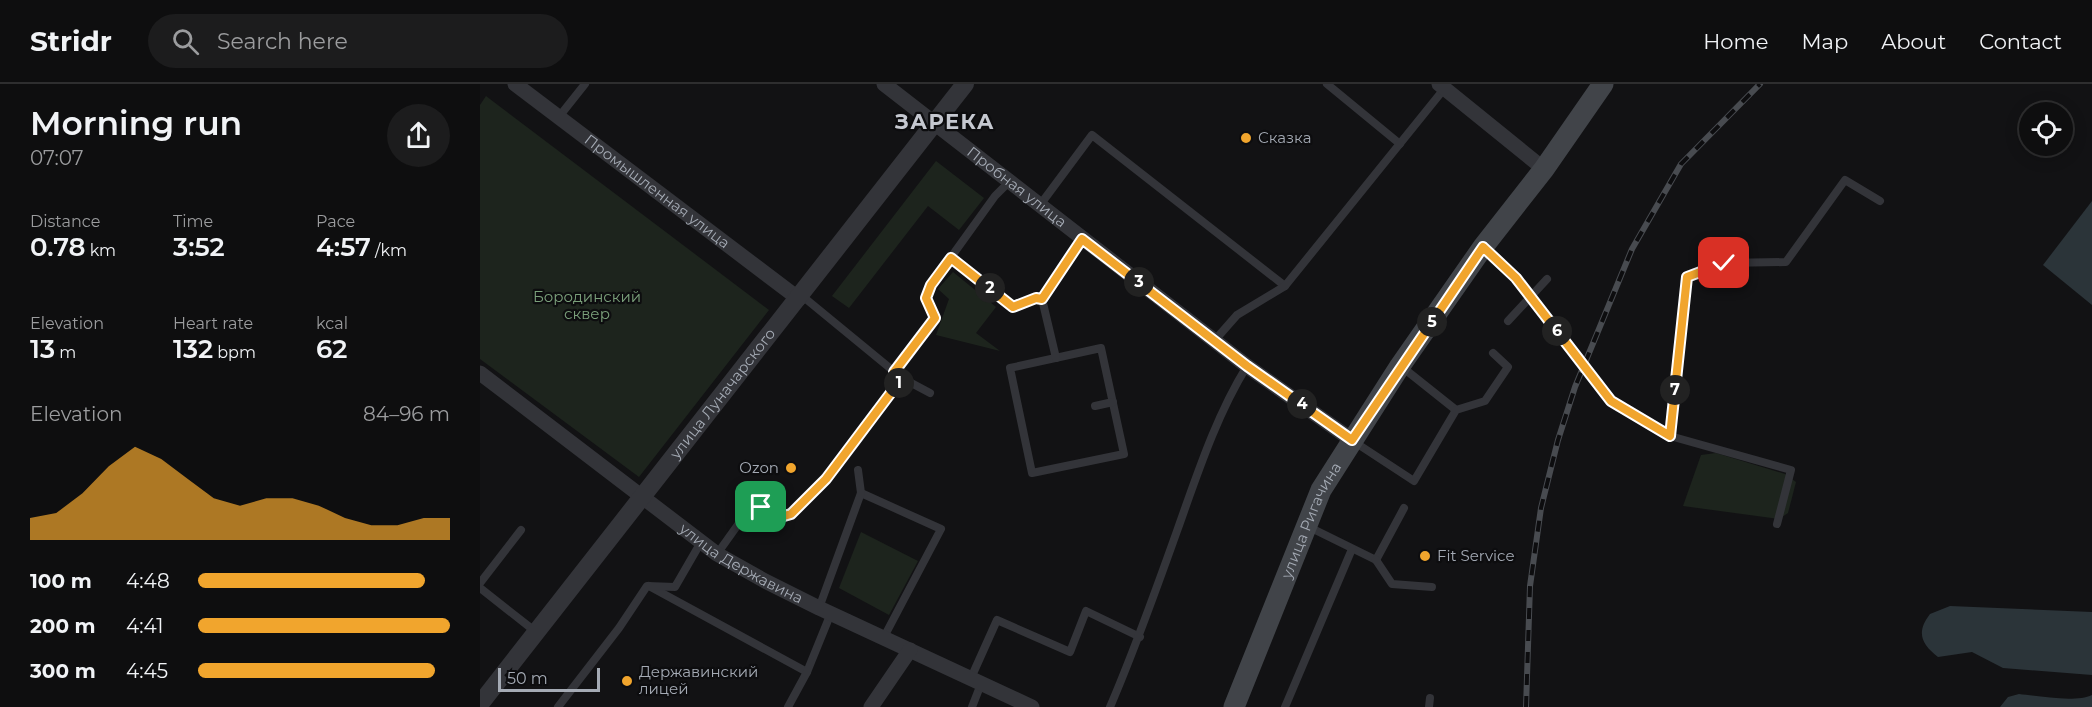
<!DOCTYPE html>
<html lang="en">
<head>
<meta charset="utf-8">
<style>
	body { margin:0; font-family:Montserrat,sans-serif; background:#1c1c1d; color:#f1f3f6; height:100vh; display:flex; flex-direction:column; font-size:22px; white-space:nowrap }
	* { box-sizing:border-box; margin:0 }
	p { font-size:20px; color:#9b9c9e }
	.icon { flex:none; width:33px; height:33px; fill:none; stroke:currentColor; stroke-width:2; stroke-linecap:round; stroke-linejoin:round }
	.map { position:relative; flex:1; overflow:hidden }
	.drawer { display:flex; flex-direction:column; background:#0e0e0f; width:480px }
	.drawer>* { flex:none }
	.buttons { position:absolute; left:1539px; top:18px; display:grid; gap:12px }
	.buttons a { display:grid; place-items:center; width:54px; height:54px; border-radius:50%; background:#0e0e0f; box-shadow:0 3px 15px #0003,0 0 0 2px #2e2e2f; font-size:30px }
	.scale { position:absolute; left:18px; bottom:15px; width:102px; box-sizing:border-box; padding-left:6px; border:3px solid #a4aab4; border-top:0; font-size:16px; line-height:21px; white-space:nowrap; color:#a4aab4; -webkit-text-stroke:4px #0d0d0f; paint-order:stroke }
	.pin { position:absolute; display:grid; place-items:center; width:51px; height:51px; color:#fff; margin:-26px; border-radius:12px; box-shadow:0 3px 9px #0006 }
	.km { position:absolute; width:30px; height:30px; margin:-15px; border-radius:50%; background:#222; color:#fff; font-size:16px; line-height:30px; text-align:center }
	.round { display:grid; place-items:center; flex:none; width:63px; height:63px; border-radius:32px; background:#1c1c1d }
	.headline { display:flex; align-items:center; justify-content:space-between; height:102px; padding:0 30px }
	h1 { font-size:33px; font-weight:600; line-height:45px }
	.figures { display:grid; grid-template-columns:repeat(3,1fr); gap:9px; height:102px; padding:6px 30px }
	.figures div { display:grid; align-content:center }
	.figures b { font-size:26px; font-weight:600 }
	.figures small { font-size:16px; font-weight:400 }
	.figures p { font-size:16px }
	.chart { height:168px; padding:12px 30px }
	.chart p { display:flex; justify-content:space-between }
	.chart svg { width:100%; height:108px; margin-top:6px; fill:#f1a52d; opacity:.7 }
	ul { padding:0 30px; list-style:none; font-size:20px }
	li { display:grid; grid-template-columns:96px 72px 1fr; align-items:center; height:45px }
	li i { height:15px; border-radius:8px; background:#f1a52d }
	header { display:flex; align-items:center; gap:36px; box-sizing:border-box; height:84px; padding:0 30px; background:#0e0e0f; border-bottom:2px solid #2e2e2f }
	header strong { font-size:28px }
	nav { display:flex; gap:33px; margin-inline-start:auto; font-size:21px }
	.search { width:420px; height:54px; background:#1c1c1d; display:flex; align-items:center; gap:15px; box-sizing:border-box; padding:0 21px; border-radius:33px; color:#9b9c9e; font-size:22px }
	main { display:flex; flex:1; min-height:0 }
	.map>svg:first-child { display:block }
</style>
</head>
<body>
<header>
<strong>Stridr</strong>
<div class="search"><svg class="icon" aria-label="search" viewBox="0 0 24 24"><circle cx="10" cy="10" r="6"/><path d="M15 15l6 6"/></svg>Search here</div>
<nav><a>Home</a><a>Map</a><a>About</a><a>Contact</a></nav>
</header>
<main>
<section class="drawer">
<div class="headline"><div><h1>Morning run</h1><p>07:07</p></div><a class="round"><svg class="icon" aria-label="share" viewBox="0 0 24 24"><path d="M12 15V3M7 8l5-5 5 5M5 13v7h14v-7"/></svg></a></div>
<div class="figures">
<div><p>Distance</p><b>0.78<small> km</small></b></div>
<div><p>Time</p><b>3:52</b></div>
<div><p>Pace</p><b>4:57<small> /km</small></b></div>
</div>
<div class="figures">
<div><p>Elevation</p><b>13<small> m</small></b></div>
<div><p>Heart rate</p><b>132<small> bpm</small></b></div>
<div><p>kcal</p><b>62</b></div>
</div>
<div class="chart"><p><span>Elevation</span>84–96 m</p>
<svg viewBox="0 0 160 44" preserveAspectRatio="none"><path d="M0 44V35L10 33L20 25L30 14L40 6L50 11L60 19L70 27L80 30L90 27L100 27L110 30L120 35L130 38L140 38L150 35L160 35V44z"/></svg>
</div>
<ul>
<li><b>100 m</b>4:48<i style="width:90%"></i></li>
<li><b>200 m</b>4:41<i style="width:100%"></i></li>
<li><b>300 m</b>4:45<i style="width:94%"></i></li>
</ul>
</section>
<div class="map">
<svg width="1612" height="623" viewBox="0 0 1612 623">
	<rect width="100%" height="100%" fill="#121214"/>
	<g fill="#1d241d">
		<polygon points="6,12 289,226 159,393 0,275 0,21"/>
		<polygon points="456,77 504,114 479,146 448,122 369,224 352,212"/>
		<polygon points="473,188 516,223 496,249 520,267 456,251 469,215 458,205"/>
		<polygon points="1236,369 1305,390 1316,398 1308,429 1299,435 1203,422 1221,371"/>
		<polygon points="381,448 438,477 409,531 359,504"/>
	</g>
	<g fill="#2b3439">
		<polygon points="1612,117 1612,221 1563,181"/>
		<path d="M 1470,522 L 1612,528 L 1612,591 L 1523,584 L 1492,568 L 1458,573 C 1441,560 1436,548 1450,530 Z"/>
		<path d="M 1539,610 C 1558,612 1595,619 1612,611 L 1612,623 L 1520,623 L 1528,613 Z"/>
	</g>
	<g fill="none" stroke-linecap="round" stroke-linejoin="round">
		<g stroke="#333439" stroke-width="8">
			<polyline points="847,0 920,60"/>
			<polyline points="78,34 105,0"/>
			<polyline points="560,121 612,51 805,202"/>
			<polyline points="1004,164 1036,194 1132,317 1190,352 1311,386 1297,440"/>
			<polyline points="471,174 533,223 556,214 562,215"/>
			<polyline points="1028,237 1067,195"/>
			<polyline points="735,256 757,231 805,202 964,5"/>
			<polygon points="621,264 644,370 552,389 530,284"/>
			<polyline points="576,274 562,215 602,155"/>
			<polyline points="922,283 976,326"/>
			<polyline points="414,288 455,234 446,214 451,201 515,112 529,98"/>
			<polyline points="422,294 450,309"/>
			<polyline points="615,322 633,318"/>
			<polyline points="1190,352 1207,193 1244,179 1306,178 1365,96 1400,117"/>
			<polyline points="873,357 934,397 976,326 1005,317 1028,283 1013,269"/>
			<polyline points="381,409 461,445 404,553"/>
			<polyline points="827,442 896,476 924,424"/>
			<path d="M 237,470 L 262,435 L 281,423 L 297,434 C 339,421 395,331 422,294 L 321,211"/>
			<polyline points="896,476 912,500 952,503"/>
			<polyline points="0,499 41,446"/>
			<polyline points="169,502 327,588"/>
			<polyline points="0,504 56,548"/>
			<polyline points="339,524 381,409 378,386"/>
			<polyline points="491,594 517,536 590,568 606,527 660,553"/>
			<polyline points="78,623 139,544 167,502 195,503 221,458"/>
			<polyline points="308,623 327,588 351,529"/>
			<polyline points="492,623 501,600"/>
			<path d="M 630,623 C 655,565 676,506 697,447 C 717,391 736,332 767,282"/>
			<polyline points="805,623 872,465"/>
			<polyline points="949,623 950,614"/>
		</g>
		<g stroke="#333439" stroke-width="15">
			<path id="s1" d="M 35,0 L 319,215"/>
			<path id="s2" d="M 404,0 L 767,282 L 872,356"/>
			<polyline points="959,0 1064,85"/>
			<path id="s3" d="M 0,289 L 237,470 L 285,497 L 339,524 L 552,623"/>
			<polyline points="391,623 430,566"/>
		</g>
		<path stroke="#333439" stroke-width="18" id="s4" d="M 0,620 L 485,0"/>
		<path stroke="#414449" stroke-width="21" id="s5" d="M 754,623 L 841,406 L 920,282 L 1003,163 L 1064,85 L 1123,0"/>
		<g stroke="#484b50" stroke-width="6">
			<polyline id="rail" points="1046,623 1050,502 1061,424 1078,356 1095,303 1152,165 1201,80 1280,0"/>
		</g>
		<use href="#rail" stroke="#0d0d0f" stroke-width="4" stroke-dasharray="11" stroke-linecap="butt"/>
	</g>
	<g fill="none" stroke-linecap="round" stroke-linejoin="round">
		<g stroke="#fff" stroke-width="12">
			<polyline id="route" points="281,423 297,434 311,430 346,395 422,294 414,288 455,234 446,214 451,201 471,174 533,223 556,214 562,215 602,155 767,282 872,356 1003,163 1036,194 1131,317 1190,352 1207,193 1244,179"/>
		</g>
		<use href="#route" stroke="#f1a52d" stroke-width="8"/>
	</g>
	<g fill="#f1a52d" stroke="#0d0d0f" stroke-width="2">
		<circle cx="766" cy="54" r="6"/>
		<circle cx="311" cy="384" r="6"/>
		<circle cx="945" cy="472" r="6"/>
		<circle cx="147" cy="597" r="6"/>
	</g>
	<g text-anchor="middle" stroke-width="4.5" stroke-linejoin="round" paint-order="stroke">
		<g font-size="15" fill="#a4aab4" stroke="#0d0d0f" text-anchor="start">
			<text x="778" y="59">Сказка</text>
			<text x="299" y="389" text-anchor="end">Ozon</text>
			<text x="957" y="477">Fit Service</text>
			<text x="159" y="593">Державинский<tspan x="159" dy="17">лицей</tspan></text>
		</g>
		<g font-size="15" fill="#a4aab4" stroke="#0d0d0f">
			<text dy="5" stroke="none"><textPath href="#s2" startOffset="168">Пробная улица</textPath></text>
			<text dy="5" stroke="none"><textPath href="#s1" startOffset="178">Промышленная улица</textPath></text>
			<text dy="5" stroke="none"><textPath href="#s4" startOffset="394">улица Луначарского</textPath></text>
			<text dy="5" stroke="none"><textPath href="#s5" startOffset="202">улица Ригачина</textPath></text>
			<text dy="5" stroke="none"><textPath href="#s3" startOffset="324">улица Державина</textPath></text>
		</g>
		<g font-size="15" fill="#7ba07b" stroke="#0d0d0f">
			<text x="107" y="218">Бородинский<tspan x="107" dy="17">сквер</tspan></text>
		</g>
		<g font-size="21" font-weight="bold" letter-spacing="1.5" fill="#c5c8d0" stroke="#0d0d0f">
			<text x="465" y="45">ЗАРЕКА</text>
		</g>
	</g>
</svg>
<div class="buttons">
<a><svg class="icon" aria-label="locate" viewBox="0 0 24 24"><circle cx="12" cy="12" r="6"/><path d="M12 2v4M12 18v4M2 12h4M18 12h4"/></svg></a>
</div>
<div class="scale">50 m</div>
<div class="pin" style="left:281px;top:423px;background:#1e9e55"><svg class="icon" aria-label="arrive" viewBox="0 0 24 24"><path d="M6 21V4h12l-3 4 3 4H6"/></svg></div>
<div class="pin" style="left:1244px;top:179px;background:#d93025"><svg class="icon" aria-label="check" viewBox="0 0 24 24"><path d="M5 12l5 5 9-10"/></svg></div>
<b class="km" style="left:419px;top:299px">1</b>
<b class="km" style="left:510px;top:204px">2</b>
<b class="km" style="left:659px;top:198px">3</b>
<b class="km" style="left:822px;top:320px">4</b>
<b class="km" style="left:952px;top:238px">5</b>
<b class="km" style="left:1077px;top:247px">6</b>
<b class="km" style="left:1195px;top:306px">7</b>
</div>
</main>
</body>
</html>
